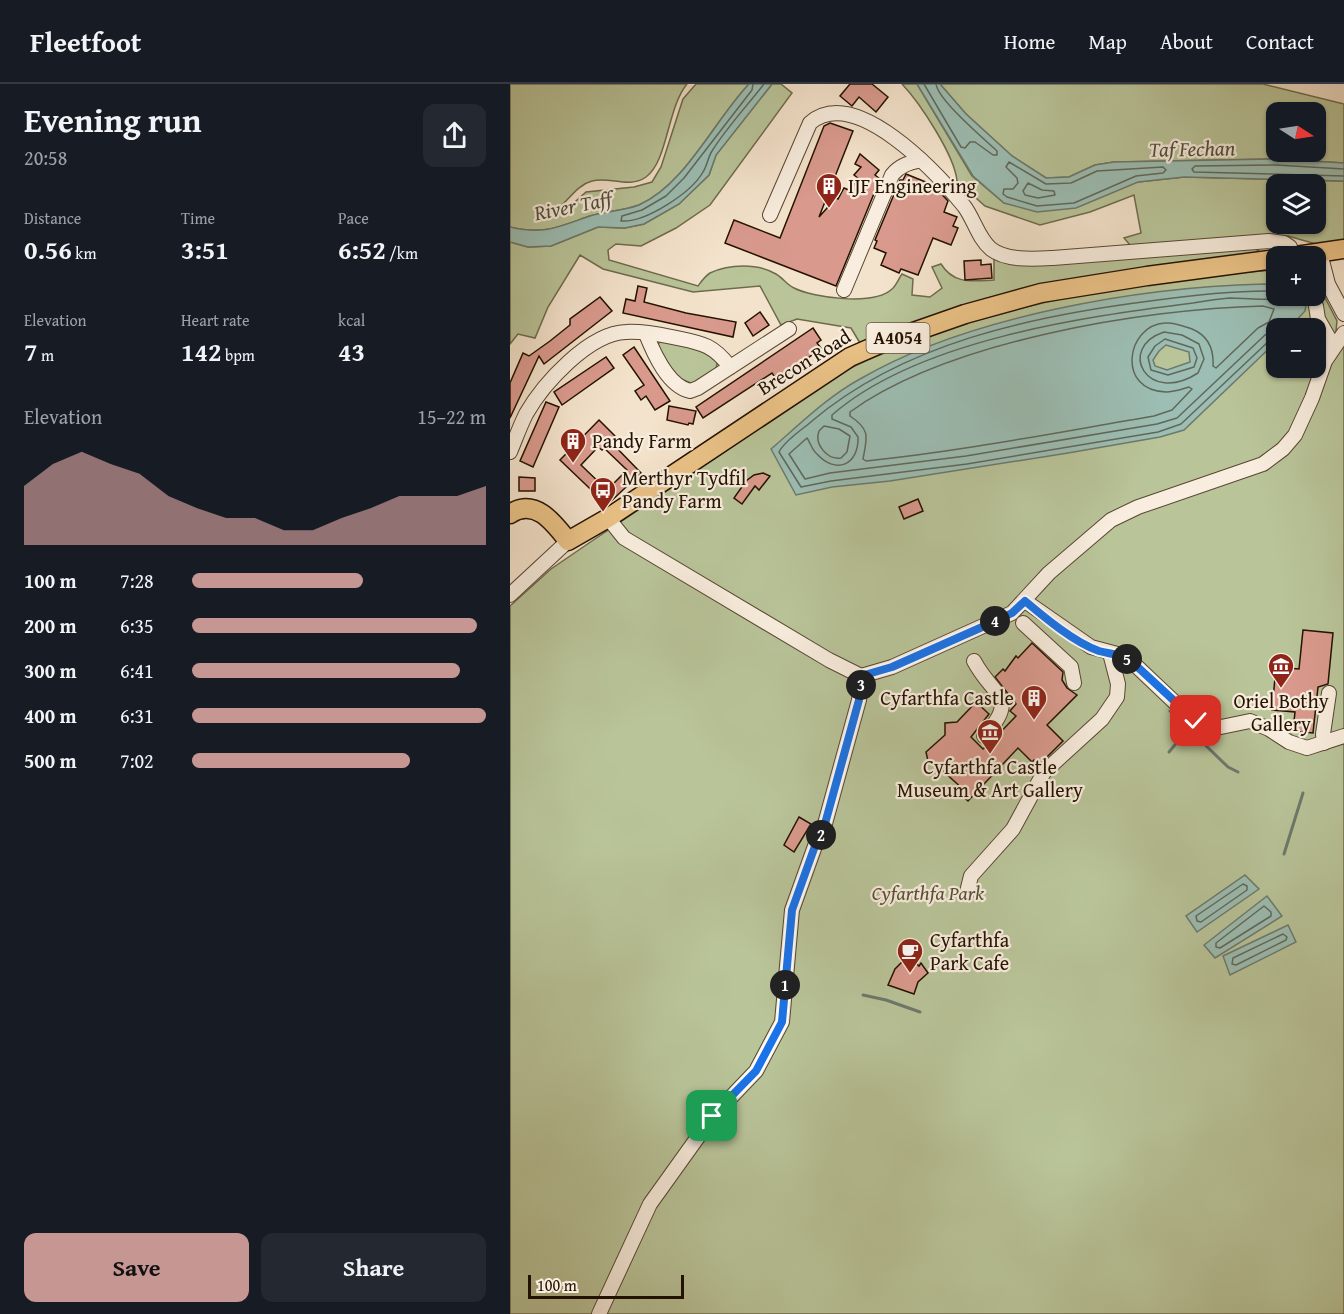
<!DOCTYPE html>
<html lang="en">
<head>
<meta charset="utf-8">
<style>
	body { margin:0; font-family:"Gentium Book Plus",serif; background:#242831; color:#f1f3f6; height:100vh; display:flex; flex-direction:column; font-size:22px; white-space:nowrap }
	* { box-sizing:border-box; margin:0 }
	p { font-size:20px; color:#9ea1a6 }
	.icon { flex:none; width:33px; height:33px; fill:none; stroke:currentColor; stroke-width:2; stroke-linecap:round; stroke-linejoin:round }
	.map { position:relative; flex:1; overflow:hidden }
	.details { display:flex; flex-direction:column; background:#171b24; width:510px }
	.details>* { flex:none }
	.needle { width:39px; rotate:102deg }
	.controls { position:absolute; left:756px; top:18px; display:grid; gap:12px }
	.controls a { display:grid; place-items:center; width:60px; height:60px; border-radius:12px; background:#171b24; box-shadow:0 2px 4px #0004; font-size:30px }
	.scale { position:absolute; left:18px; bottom:15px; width:156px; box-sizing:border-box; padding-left:6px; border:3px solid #241200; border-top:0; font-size:16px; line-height:21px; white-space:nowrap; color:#241200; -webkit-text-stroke:4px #f8edde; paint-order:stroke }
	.pin { position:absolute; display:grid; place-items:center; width:51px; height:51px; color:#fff; margin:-26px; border-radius:12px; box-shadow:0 3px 9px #0006 }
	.km { position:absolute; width:30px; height:30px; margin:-15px; border-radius:50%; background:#222; color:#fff; font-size:16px; line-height:30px; text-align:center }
	.round { display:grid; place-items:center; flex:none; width:63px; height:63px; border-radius:12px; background:#242831 }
	.summary { display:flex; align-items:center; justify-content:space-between; height:102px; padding:0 24px }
	h1 { font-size:33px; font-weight:700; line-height:45px }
	.stats { display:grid; grid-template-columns:repeat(3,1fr); gap:9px; height:102px; padding:6px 24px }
	.stats div { display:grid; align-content:center }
	.stats b { font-size:26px; font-weight:700 }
	.stats small { font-size:16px; font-weight:400 }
	.stats p { font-size:16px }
	.chart { height:168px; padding:12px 24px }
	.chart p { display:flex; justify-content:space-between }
	.chart svg { width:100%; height:108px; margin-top:6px; fill:#c59692; opacity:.7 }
	.primary-button { display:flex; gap:12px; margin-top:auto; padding:12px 24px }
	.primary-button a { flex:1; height:69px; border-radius:12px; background:#c59692; color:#111; font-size:24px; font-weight:700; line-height:69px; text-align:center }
	.primary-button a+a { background:#242831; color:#f1f3f6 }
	ul { padding:0 24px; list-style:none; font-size:20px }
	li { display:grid; grid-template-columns:96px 72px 1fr; align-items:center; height:45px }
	li i { height:15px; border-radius:8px; background:#c59692 }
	header { display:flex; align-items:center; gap:36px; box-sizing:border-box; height:84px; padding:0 30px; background:#171b24; border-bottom:2px solid #363941 }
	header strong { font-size:28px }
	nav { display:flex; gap:33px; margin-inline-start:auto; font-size:21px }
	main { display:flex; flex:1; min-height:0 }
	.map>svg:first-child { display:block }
</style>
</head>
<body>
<header>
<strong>Fleetfoot</strong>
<nav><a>Home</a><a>Map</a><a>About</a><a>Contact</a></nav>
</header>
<main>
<section class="details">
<div class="summary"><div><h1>Evening run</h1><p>20:58</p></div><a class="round"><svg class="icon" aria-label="share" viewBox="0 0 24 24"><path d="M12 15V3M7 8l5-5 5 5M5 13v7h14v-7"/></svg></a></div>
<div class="stats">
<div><p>Distance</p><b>0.56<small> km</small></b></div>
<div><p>Time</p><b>3:51</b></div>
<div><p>Pace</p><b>6:52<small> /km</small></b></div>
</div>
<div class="stats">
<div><p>Elevation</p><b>7<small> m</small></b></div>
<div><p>Heart rate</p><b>142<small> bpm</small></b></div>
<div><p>kcal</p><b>43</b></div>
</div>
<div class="chart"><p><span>Elevation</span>15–22 m</p>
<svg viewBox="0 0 160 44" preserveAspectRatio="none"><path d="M0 44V20L10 11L20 6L30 11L40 15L50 24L60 29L70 33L80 33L90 38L100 38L110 33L120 29L130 24L140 24L150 24L160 20V44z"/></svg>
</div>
<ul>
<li><b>100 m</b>7:28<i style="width:58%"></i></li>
<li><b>200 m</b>6:35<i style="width:97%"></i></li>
<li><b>300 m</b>6:41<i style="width:91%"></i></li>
<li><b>400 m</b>6:31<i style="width:100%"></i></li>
<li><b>500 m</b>7:02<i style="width:74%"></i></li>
</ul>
<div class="primary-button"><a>Save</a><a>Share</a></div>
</section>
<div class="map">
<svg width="834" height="1230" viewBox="0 0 834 1230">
	<rect width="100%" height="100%" fill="#f4e3cc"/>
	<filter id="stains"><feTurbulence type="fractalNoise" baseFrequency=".00333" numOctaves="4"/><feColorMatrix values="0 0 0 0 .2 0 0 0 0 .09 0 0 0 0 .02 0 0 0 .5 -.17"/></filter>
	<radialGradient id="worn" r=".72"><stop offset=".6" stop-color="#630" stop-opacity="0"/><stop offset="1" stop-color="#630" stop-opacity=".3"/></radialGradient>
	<g fill="#b9c499" stroke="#6e6b4c" stroke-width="1.5" fill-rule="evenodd">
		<path d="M 0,0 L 177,0 C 157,24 158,77 136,93 C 119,105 100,92 82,97 C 70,100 62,111 53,120 L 57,125 L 76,108 L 124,103 L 142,98 L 151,83 L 173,15 L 186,0 L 239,0 C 204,37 175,101 129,121 C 113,127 96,127 80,132 C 48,143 34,151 0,143 Z"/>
		<path d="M 262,0 L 271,0 L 282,9 L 200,121 L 166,144 L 131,162 L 106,160 L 98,166 L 99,176 L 188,202 C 191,198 195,192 200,189 C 219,180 248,179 266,190 C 273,194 277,201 284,204 C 304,214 364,222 382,205 C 386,202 389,194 392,190 L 403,195 L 402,211 L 420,213 L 432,204 L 422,183 L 431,180 C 444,201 463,197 484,196 L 484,174 L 523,179 L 745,165 L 751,168 L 571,194 L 350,259 L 341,244 L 287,235 L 271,241 L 250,202 L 183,208 L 93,185 L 70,171 L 38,223 L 25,254 L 8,250 L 0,260 L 0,158 L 18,163 L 41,162 L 88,143 L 115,144 L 134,140 L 169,120 L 199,91 L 206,71 Z"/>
		<path d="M 392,0 L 407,0 L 462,92 L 494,119 L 628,98 L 674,93 L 834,97 L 834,156 L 806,160 L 778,152 L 754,152 L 620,161 L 614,154 L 631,149 L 624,111 L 580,128 L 530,141 L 475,122 L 447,97 C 445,72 410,19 392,0 ZM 766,100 L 806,100 L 806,140 L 766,140 Z"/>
		<path d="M 430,0 L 753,0 L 834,20 L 834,79 L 767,75 L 604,78 L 585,81 L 559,93 L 536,94 L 502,72 L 456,30 ZM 766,28 L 806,28 L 806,68 L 766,68 Z"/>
		<path d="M 766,186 L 766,212 L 806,212 L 806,196 L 827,237 L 826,247 L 834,251 L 834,1230 L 0,1230 L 0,522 L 41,485 L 79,459 L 338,285 C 472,223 619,195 766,186 ZM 766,244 L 806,244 L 806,284 L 766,284 Z"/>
		<path d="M 152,256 L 196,265 L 207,274 C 209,291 196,294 183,300 L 166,293 L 146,262 Z"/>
	</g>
	<g fill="#9cbeb4" stroke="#6c796c" stroke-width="1.5" fill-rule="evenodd">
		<path d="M 239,0 L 262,0 L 206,71 L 199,91 L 169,120 L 134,140 L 115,144 L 88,143 L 41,162 L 18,163 L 0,158 L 0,143 C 34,151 48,143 80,132 C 96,127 113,127 129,121 C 175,101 204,37 239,0 Z"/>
		<polygon points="407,0 430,0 456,30 502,72 536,94 559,93 585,81 604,78 767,75 834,79 834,97 674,93 628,98 566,124 527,128 494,119 463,92"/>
		<path d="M 754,200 L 766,201 L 766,212 L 801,212 L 797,215 L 795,227 L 779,244 L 766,244 L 766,258 L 674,346 L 650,353 L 558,369 L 380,397 L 322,403 L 286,411 L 261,365 C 289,341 317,313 350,295 C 458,232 630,203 754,200 ZM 656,261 L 679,268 L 680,278 L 657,286 L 645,282 L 643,276 L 649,267 Z"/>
		<polygon points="735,791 749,805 687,848 676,832"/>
		<polygon points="757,812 772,832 705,874 694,861"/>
		<polygon points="778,841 786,858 720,891 713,872"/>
	</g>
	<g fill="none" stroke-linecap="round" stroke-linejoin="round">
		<g stroke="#60685a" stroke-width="1.5">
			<path d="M 243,0 L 242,6 L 174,94 L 156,112 L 132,126 L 112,132 L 111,137 C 135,139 181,109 193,88 C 197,82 198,73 202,67 C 217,43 237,22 254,0"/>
			<path d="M 414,0 L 451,63 L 455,64 L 460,58 L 465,58 L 483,71 L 487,71 L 487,67 C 474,55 428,16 426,0"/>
			<polygon points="499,78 536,100 561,99 587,87 653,83 656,86 653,89 626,92 564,119 527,122 497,113 493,110 494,105 503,105 508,99 507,94 496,83"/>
			<polyline points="834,85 766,81 685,82 682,85 684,88 834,92"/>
			<polygon points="518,99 532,106 544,107 545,111 528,114 515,111 513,107"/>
			<path d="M 766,207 C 724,206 682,211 640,217 C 522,232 394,259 302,337 C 292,346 275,356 269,368 L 291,403 L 321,397 L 457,380 L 648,348 L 671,340 L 760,256 L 766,254"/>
			<path d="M 753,222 L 764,225 L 759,238 L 748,244 L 706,284 L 703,282 C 704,265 699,252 682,245 C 674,242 664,238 655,239 C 616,241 606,307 656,308 C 664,308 672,305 679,303 L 682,305 L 662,326 L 644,332 C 549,348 453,367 356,377 L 353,375 C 357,353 361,346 340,332 L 340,328 C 438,257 633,225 753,222 Z"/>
			<path d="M 766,246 L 755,251 L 667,334 L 647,340 L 456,372 L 320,389 L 295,395 L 279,370 L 297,354 C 300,358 302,366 307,370 C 326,391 349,381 348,353 L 341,343 L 322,335 L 322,331 C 408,256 573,233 683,219 C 695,217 708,215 720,214 C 734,214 762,218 774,212"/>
			<path d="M 654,248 L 672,251 L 689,260 L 694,275 L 688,289 C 637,322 606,264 654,248 Z"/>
			<polygon points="655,255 683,264 687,274 684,283 658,291 641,286 638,273 645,262"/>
			<path d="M 314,342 L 329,345 L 340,352 L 337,368 L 331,374 C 317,376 304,360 309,347 Z"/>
			<polygon points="733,800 737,802 737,806 691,838 687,837 686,832"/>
			<polygon points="754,822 761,828 761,832 710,864 706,863 706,859"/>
			<polygon points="773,850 777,853 776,856 726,881 722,880 723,874"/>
		</g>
		<g stroke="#6c796c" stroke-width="3">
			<polyline points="660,627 718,683 728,688"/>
			<polyline points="659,668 678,645"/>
			<polyline points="774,770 793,709"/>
			<polyline points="353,911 376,916 410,928"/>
		</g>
	</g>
	<g fill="#d99a8d" stroke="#241200" stroke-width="1.5" fill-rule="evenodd">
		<polygon points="340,0 362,0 378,13 366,28 349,13 342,22 330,12"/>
		<polygon points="320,39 343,47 309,133 326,114 328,115 334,104 339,106 349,95 344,91 351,83 345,80 350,70 369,86 365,91 370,95 326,202 215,159 224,136 270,154 314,42"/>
		<polygon points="396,90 423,101 438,117 434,128 447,133 443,142 448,144 441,161 423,154 408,191 391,185 389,189 371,181 376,169 364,164 367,157 365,156 390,96 393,96"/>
		<polygon points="471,176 471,181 481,180 482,194 455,196 454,177"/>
		<polygon points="128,202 137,204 134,218 176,229 226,238 223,253 113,229 116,215 125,217"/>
		<polygon points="90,213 102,227 34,280 29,272 0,334 0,299 13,269 19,272 40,257 60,241 60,235"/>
		<polygon points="250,228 259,241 243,252 235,239"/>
		<polygon points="303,244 311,256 307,259 311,264 277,290 278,292 269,299 262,289 193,334 186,323"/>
		<polygon points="124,263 160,317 145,326 136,312 131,316 125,307 134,301 113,271"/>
		<polygon points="96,273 104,284 52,321 44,308"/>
		<polygon points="36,318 49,323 23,383 10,377"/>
		<polygon points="159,322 186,327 183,340 179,339 178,341 157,336"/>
		<path d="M 89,336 L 105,352 L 100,357 L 131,389 L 97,421 L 50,376 ZM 88,363 L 92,366 L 94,364 L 117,386 L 97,406 L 71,381 Z"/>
		<polygon points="253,389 260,392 249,406 245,402 232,420 224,414 236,397 244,391"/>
		<polygon points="9,393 25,394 25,407 9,407"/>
		<polygon points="408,415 413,427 394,435 389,423"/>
		<polygon points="793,546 823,549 818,600 808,603 803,649 783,647 785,628 762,626 766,583 789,585"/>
		<polygon points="522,559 553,588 552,596 557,604 567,611 537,641 553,657 529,681 524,676 522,678 508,664 458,717 450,710 454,706 424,679 418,677 416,668 435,651 435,639 447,638 466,618 479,630 461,653 473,665 481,658 506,632 500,627 506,620 485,593 493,585 495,587 506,572 508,574"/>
		<polygon points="289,733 301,740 284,768 274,761"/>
		<polygon points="398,872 409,882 411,879 418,889 408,898 404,910 378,901 385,885"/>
	</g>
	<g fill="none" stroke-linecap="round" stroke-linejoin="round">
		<g stroke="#584633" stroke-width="16">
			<g id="minor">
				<path d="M 260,131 L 300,39 C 345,0 427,89 454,122 C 464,135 468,154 481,165 C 496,177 525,175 543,174 L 759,157 L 774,159 L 780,163 L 782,172"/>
				<polyline points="810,169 818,200 834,230"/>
				<path d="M 334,206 L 382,91 C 390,81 399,79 411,76"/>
				<polyline points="806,222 808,235 824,263"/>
				<path d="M 136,250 C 144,270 158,302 180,307 L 188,304 L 279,245"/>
				<path d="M 0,368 C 5,356 10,342 16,330 C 33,300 79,249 116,248 C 131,247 147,250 162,253 C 190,259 202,259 220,283"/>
				<polyline points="98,434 114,454 319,576 351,592 382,583 502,529 539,489 601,436 628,423 753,380 773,365 785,351 802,314 815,277 834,249"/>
				<polyline points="0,511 58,457"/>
				<polyline points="515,517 581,563 611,571 620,576 679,632 693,640 711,643 740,637 759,645 779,658 797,664 834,652"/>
				<polyline points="513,539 561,583 564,599"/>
				<path d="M 464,577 C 483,613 510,613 474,652"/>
				<polyline points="814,659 813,650 819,609"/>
				<polyline points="457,808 461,792 503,745 534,688 592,635 607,613 608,600 600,569"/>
				<polyline points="89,1230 140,1120 203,1032 246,987 272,938 282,826 305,762 313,747 349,616 351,592"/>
			</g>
		</g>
		<g stroke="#241200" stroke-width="21">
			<g id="major">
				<polyline points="786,172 834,165"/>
				<path d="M 0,430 C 25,413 44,439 58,457 L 98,434 L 340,273 L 372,259 L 455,230 L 531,209 L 637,192 L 766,175"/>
			</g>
		</g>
		<use href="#minor" stroke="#f8edde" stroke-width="14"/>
		<use href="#major" stroke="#eac286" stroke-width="18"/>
	</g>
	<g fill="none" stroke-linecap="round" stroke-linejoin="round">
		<g stroke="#fff" stroke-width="12">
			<path id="route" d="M 202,1032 L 246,987 L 272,938 L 282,826 L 305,762 L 313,747 L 349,616 L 351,592 L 382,583 L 479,540 L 502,529 L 515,517 C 534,533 565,559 589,567 C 600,570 610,570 620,576 L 686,637"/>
		</g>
		<use href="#route" stroke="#1a73e8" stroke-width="8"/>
	</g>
	<defs>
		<g id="building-pin" transform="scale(1.35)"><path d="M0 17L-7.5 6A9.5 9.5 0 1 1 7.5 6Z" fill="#8f2418" stroke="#f8edde"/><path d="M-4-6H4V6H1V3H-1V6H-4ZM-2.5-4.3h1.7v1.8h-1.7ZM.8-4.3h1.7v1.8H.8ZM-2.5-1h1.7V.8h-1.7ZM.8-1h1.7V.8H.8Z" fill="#fff"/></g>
		<g id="bus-pin" transform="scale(1.35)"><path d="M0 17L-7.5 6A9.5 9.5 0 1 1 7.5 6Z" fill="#8f2418" stroke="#f8edde"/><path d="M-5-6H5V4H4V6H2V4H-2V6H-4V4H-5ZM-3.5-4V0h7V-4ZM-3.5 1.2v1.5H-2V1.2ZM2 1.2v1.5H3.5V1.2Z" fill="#fff"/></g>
		<g id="museum-pin" transform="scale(1.35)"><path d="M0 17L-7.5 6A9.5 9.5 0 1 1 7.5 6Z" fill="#8f2418" stroke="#f8edde"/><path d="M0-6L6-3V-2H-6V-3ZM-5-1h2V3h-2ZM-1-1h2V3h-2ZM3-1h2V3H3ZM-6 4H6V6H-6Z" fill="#fff"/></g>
		<g id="cafe-pin" transform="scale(1.35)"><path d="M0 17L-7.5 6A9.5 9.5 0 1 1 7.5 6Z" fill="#8f2418" stroke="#f8edde"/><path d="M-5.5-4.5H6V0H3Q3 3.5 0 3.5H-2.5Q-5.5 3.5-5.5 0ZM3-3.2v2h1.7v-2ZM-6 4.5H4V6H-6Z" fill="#fff"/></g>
	</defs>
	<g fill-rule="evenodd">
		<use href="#building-pin" x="319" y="102"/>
		<use href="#building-pin" x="63" y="357"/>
		<use href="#bus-pin" x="93" y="406"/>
		<use href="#museum-pin" x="771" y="582"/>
		<use href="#building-pin" x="524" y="614"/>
		<use href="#museum-pin" x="480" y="648"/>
		<use href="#cafe-pin" x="400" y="867"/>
	</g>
	<g text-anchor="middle" stroke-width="4.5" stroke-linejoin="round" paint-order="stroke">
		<rect fill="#f8edde" stroke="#645443" stroke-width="1.5" x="356.5" y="239" width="63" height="30" rx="4.5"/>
		<g font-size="18" font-weight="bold" fill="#241200">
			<text x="388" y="260">A4054</text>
		</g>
		<g font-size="20" fill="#241200" stroke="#f8edde" text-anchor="start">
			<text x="338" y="109">IJF Engineering</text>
			<text x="82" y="364">Pandy Farm</text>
			<text x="112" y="401">Merthyr Tydfil<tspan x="112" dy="23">Pandy Farm</tspan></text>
			<text x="504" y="621" text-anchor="end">Cyfarthfa Castle</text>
			<text x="771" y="624" text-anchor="middle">Oriel Bothy<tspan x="771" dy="23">Gallery</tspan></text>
			<text x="480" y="690" text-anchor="middle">Cyfarthfa Castle<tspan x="480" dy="23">Museum &amp; Art Gallery</tspan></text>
			<text x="420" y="863">Cyfarthfa<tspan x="420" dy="23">Park Cafe</tspan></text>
		</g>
		<g font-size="20" fill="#241200" stroke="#f8edde">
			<text transform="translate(294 278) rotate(-32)" y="7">Brecon Road</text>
		</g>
		<g font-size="20" font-style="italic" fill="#585036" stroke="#f8edde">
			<text x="418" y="816">Cyfarthfa Park</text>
		</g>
		<g font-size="21" font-style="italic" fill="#4e4e3f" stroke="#f8edde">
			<text transform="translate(682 65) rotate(-1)" y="7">Taf Fechan</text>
			<text transform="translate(63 122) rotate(-11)" y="7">River Taff</text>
		</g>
	</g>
	<rect width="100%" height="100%" filter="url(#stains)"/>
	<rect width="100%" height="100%" fill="url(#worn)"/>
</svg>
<div class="controls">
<a><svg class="needle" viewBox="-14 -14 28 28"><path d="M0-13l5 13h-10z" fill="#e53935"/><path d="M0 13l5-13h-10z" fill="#9ea1a6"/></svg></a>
<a><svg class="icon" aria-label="layers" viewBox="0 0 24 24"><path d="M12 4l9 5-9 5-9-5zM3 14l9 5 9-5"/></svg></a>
<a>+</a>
<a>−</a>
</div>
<div class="scale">100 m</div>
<div class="pin" style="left:202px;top:1032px;background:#1e9e55"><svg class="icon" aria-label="arrive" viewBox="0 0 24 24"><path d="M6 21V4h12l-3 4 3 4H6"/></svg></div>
<div class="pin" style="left:686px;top:637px;background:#d93025"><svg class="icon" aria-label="check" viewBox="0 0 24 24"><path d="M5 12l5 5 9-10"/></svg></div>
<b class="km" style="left:275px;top:901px">1</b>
<b class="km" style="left:311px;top:751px">2</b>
<b class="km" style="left:351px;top:601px">3</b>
<b class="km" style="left:485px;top:537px">4</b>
<b class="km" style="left:617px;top:575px">5</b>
</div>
</main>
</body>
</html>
